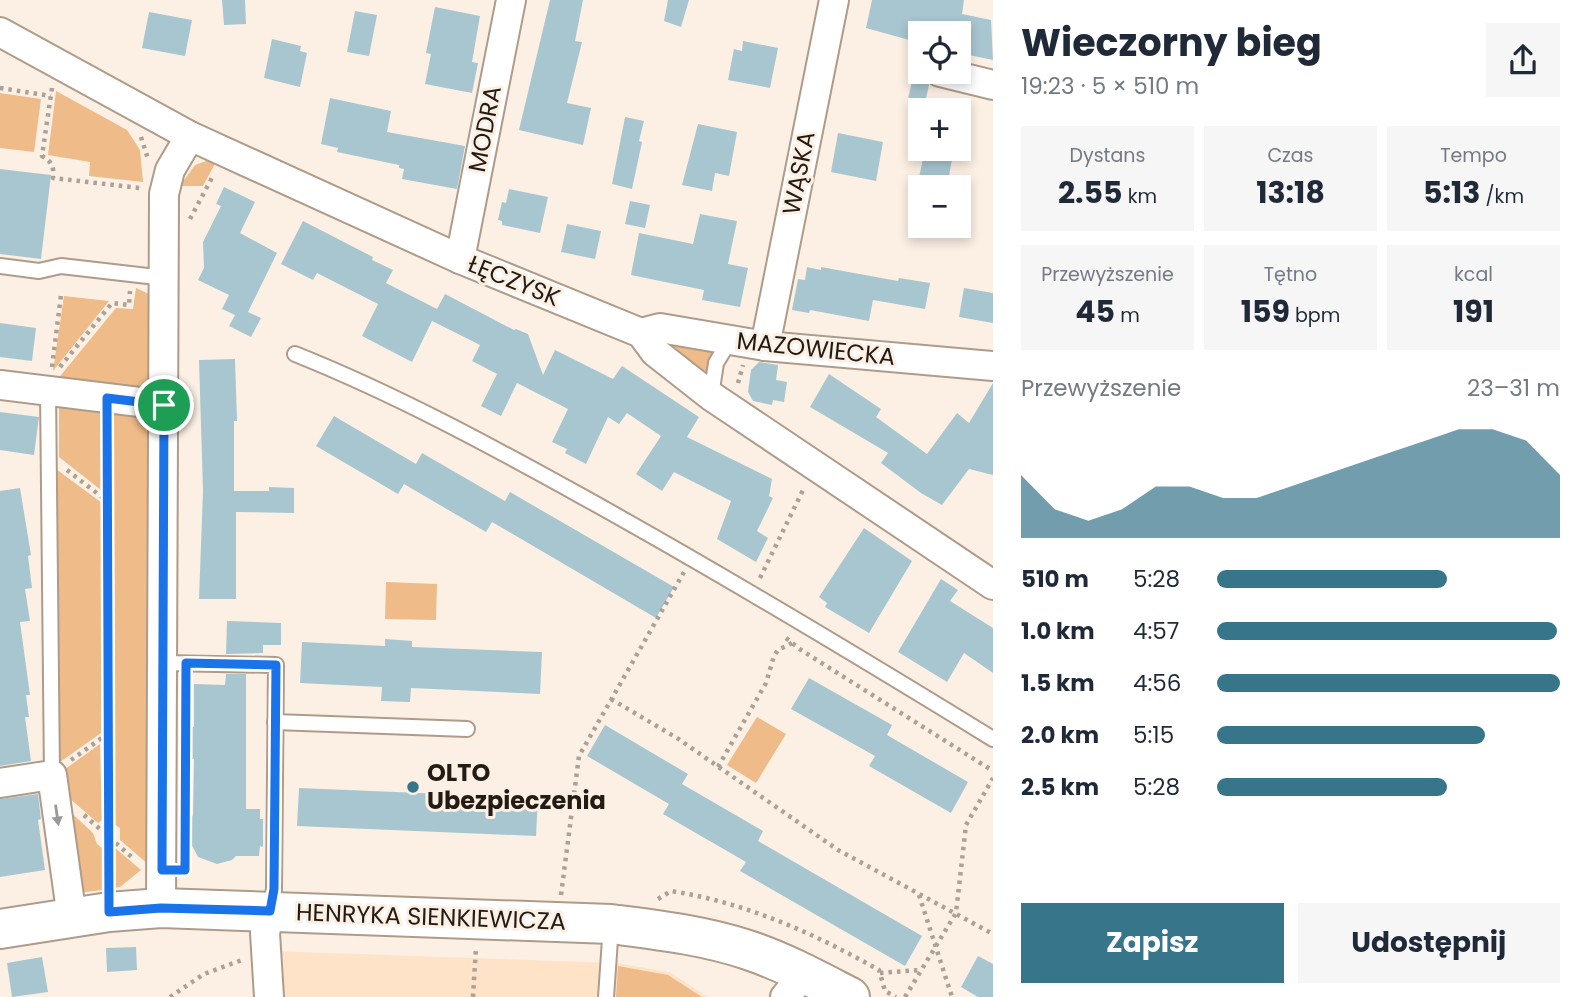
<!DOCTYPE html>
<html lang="pl">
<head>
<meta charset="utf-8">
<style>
	body { margin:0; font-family:Poppins,sans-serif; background:#f6f6f7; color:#1f2937; height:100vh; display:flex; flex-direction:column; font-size:26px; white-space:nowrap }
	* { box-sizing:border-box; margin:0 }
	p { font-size:23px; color:#747a83 }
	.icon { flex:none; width:38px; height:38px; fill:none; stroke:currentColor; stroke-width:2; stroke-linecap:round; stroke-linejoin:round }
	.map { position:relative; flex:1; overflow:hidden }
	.side { display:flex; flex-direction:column; background:#fff; width:595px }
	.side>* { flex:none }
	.fabs { position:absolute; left:908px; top:21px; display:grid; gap:14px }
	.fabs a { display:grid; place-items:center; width:63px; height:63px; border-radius:0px; background:#fff; box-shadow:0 4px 10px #0003; font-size:35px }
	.pin { position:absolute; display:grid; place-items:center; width:60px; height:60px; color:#fff; margin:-30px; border:4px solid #fff; border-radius:50%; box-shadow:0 2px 7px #0007 }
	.round { display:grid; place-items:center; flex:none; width:74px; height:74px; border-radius:0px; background:#f6f6f7 }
	.overview { display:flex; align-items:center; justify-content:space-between; height:119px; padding:0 28px }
	h1 { font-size:38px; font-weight:700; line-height:52px }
	.stats { display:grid; grid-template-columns:repeat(3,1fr); gap:10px; height:119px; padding:7px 28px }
	.stats div { display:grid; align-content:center; border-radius:0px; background:#f6f6f7; text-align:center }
	.stats b { font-size:30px; font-weight:700 }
	.stats small { font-size:19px; font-weight:400 }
	.stats p { font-size:19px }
	.chart { height:196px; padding:14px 28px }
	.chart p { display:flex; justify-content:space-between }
	.chart svg { width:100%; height:126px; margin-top:7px; fill:#36758a; opacity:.7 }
	.primary-button { display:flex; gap:14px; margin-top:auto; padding:14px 28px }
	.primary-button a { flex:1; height:80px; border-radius:0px; background:#36758a; color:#fff; font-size:28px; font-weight:700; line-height:80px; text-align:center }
	.primary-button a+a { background:#f6f6f7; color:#1f2937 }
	ul { padding:0 28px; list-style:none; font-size:23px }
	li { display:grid; grid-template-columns:112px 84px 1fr; align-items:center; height:52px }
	li i { height:18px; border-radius:9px; background:#36758a }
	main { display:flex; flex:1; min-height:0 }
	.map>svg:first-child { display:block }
</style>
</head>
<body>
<main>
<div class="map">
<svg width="993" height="997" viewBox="0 0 993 997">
	<rect width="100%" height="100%" fill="#fcf0e4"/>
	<polygon fill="#fee3c9" points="272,951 616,963 670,972 708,997 275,997"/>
	<g fill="#eebb89">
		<polygon points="56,91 127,130 140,150 143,182 89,176 90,162 48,155"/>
		<polygon points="0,93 41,99 34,152 0,148"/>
		<polygon points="206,161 216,162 203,186 180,186 195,165"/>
		<polygon points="136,288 151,295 151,383 139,393 52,386 116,308 133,309"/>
		<polygon points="64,296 109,301 53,371"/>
		<polygon points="662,342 713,352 705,373"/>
		<polygon points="59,402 101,407 101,490 59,457"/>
		<polygon points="111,408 144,415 150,422 149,865 120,840 120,828 112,823"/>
		<polygon points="56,469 102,503 101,733 60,762"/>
		<polygon points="386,582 437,584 436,620 385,619"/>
		<polygon points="757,717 786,734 756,783 727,765"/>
		<polygon points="100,744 102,820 98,823 68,797 61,772"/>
		<polygon points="64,806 93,833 97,844 102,848 102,890 78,893"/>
		<polygon points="114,847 141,870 120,887 113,888"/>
		<polygon points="618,966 668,975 702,997 616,997"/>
	</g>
	<g fill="#a8c6d0">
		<polygon points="222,0 245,0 246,24 224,25"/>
		<polygon points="550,0 583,0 575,41 582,42 567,103 591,108 583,145 519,130"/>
		<polygon points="668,0 689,0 681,27 664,21"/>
		<polygon points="872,0 964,0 962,14 991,20 993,60 959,53 959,33 920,33 920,43 866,28"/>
		<polygon points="435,7 480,16 472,62 478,63 472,93 425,84 431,54 426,53"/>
		<polygon points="355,11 377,15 369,56 347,52"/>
		<polygon points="149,12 192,20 185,56 142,48"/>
		<polygon points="272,39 301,46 300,51 307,53 300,87 264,78"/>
		<polygon points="743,41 778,48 770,88 728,80 734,49 742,51"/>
		<polygon points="914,72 924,72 929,85 925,103 908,99"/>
		<polygon points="330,98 391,111 387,132 465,146 457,189 402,179 404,169 399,168 399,165 337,152 338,148 321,144"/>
		<polygon points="625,117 644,121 639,141 642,142 632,189 612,184"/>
		<polygon points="698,124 737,132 729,176 715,173 712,191 682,185"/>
		<polygon points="838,133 883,142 876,181 831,172"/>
		<polygon points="925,149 953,154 947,187 917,187"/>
		<polygon points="0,169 51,175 41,259 0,254"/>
		<polygon points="224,187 255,202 240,233 277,253 248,312 261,318 251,337 229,326 235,315 222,309 229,295 198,280 204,268 203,242 221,206 216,204"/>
		<polygon points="509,189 548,197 540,233 502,225 502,221 498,220 502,202 506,203"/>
		<polygon points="630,201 650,205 645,228 625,224"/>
		<polygon points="700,214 737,221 728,264 748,268 740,307 702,300 704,290 631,275 639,233 693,244"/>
		<polygon points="303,221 373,257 372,260 393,270 386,283 437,309 445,294 514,330 516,329 528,334 543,375 555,350 613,379 622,366 699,417 687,437 772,479 769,496 773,498 757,531 768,538 756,562 717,539 731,501 674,472 662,491 636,474 661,436 627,413 619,424 608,417 586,464 565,453 567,449 552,442 568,409 517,383 501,416 481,406 497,374 472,361 480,345 432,321 412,362 362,336 378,304 317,273 313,280 281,264"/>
		<polygon points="567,224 601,231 595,259 561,252"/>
		<polygon points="807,267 821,270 821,267 898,281 899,278 930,283 925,309 873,300 869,321 810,310 809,313 792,310 798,279 805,280"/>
		<polygon points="964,288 993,293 993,323 959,317"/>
		<polygon points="0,323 36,328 32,361 0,357"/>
		<polygon points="235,359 237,421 234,421 234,491 269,491 269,487 294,488 294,513 236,512 236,599 199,599 203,491 199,360"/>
		<polygon points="759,362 778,365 776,380 787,382 784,402 773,400 772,405 753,401 748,392 751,370"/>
		<polygon points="829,374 881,409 876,417 927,454 957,413 969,423 993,383 993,475 969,469 942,505 921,493 881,463 888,453 810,407"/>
		<polygon points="0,412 39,417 34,455 0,450"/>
		<polygon points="334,416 416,464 422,453 505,501 510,492 674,587 656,618 492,522 486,532 404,484 398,494 316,446"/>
		<polygon points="20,488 31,555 28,556 32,588 25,589 30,621 20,622 30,695 26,695 29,717 25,717 31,761 0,766 0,491"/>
		<polygon points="864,528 912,561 869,633 825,607 827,603 819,597"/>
		<polygon points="941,579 958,590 950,601 993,628 993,673 964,653 947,682 898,652"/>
		<polygon points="227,621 281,623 281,645 263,645 263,653 226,654"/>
		<polygon points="385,639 412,641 412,647 542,652 540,694 411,688 410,702 381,701 382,687 300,683 302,642 385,646"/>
		<polygon points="226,674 246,674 246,809 260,809 260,819 263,819 263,847 260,846 259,856 236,856 232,860 217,864 198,857 188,838 189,822 193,815 194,759 190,759 191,727 194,727 194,684 225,685"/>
		<polygon points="809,678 892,725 887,735 968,782 951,813 869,766 875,756 791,709"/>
		<polygon points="605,725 688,774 682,784 763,831 758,841 922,936 905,966 740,871 746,862 663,814 669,804 587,756"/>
		<polygon points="299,788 538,798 536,836 297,826"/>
		<polygon points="38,794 41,819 38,820 45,870 0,877 0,799"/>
		<polygon points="136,947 137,970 107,972 106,948"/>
		<polygon points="978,956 993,964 993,997 978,997 961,987"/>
		<polygon points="42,957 48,992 12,997 7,963"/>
	</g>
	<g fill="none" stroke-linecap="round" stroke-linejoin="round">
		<g stroke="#af9b89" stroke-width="18">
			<g id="lane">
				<polyline points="0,266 39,271 61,266 165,278"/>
				<path d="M 295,354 C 395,394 489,445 583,497 C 722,574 858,656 993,739"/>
				<polyline points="48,391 52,775"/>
				<polyline points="711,396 716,363 730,340"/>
				<polyline points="163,663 276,665 274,889 270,909"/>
				<polyline points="275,722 467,729"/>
				<polyline points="606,997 611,925"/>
			</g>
		</g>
		<g stroke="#af9b89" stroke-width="32">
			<g id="street">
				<polyline points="0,32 190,136 460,259 641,333 655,352 711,396 993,585"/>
				<polyline points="940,72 993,85"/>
				<polyline points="460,259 511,0"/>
				<polyline points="641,333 660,328 765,346 993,366"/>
				<polyline points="765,346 834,0"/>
				<polyline points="0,385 164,405"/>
				<polyline points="0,783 52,775 72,918"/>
				<polyline points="161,908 164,194 170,170 190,136"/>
				<polyline points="269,997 265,933 270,911"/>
				<polyline points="785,997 805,973"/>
			</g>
		</g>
		<g stroke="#af9b89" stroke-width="42">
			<path id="secondary" d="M 0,929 L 109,912 L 161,908 L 611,924 C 657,930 703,935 748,950 C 784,962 817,980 850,997"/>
		</g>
		<g stroke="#aba197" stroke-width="4.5" stroke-dasharray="3.5 5" stroke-linecap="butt">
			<polyline points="0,88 51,96"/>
			<path d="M 52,88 L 42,156 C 52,162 54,166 53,178 L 140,188"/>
			<polyline points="141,137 148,159"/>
			<polyline points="190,219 214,174"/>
			<polyline points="52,367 61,295"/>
			<polyline points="60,367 112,303 129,305 130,291"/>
			<polyline points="738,383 743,365"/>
			<polyline points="107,420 107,884"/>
			<polyline points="67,470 107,501"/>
			<polyline points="760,578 804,488"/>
			<polyline points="786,638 801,650 993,771"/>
			<polyline points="611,699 677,738 838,850 993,934"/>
			<polyline points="71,760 106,735"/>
			<polyline points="718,767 766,683 774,656 778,650 792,643"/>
			<polyline points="84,815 135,860"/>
			<polyline points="561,895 579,756 684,572"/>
			<polyline points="919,895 952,997"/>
			<path d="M 658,899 L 671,891 C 747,903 813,933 879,970 L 885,991 L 896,997"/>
			<polyline points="880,973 920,970"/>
			<polyline points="170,997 204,974 242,960"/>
			<polyline points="473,997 476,947"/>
			<polyline points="905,997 956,913 966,825 993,778"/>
		</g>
		<use href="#lane" stroke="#fff" stroke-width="14"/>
		<use href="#street" stroke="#fff" stroke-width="28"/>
		<use href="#secondary" stroke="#fff" stroke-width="38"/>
	</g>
	<defs><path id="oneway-solid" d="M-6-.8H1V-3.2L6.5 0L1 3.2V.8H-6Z" transform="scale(1.75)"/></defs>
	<use fill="#9c9895" href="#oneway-solid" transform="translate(57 815) rotate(82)"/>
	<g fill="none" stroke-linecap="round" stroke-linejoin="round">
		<g stroke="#fff" stroke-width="14">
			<polygon id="route" points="107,398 164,405 162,870 185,870 186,663 276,665 274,889 270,911 161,908 109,912"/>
		</g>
		<use href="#route" stroke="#1a73e8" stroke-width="9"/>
	</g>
	<circle fill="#36758a" stroke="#fcf0e4" stroke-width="2.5" cx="413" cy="787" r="7"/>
	<g text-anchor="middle" stroke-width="6" stroke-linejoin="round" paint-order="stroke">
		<g font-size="24" fill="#231b14" stroke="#fcf0e4">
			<text transform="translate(485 129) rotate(-79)" y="8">MODRA</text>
			<text transform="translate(799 173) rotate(-79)" y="8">WĄSKA</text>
			<text transform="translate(514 281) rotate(22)" y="8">ŁĘCZYSK</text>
			<text transform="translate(816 349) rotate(6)" y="8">MAZOWIECKA</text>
			<text transform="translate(431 917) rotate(2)" y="8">HENRYKA SIENKIEWICZA</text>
		</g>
		<g font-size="24" font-weight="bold" fill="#231b14" stroke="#fcf0e4" text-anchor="start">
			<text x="427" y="781">OLTO<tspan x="427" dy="28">Ubezpieczenia</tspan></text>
		</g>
	</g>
</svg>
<div class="fabs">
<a><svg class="icon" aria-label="locate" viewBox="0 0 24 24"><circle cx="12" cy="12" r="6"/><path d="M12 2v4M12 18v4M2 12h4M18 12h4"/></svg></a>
<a>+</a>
<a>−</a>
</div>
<div class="pin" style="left:164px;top:405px;background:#1e9e55"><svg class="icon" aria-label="arrive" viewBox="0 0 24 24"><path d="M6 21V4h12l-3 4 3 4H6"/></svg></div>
</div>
<section class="side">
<div class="overview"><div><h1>Wieczorny bieg</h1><p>19:23 · 5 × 510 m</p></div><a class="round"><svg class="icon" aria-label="share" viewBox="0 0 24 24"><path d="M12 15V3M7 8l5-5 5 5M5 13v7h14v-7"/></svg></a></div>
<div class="stats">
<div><p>Dystans</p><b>2.55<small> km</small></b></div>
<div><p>Czas</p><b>13:18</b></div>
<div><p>Tempo</p><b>5:13<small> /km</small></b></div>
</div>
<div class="stats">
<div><p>Przewyższenie</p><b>45<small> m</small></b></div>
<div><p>Tętno</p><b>159<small> bpm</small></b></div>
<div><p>kcal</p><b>191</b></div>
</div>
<div class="chart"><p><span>Przewyższenie</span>23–31 m</p>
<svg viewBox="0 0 160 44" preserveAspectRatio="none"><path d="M0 44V22L10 34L20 38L30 34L40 26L50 26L60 30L70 30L80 26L90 22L100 18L110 14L120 10L130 6L140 6L150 10L160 22V44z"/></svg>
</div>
<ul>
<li><b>510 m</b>5:28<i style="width:67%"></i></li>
<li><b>1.0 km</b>4:57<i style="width:99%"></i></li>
<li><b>1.5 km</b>4:56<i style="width:100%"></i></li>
<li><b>2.0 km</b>5:15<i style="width:78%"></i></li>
<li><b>2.5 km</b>5:28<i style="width:67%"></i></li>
</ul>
<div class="primary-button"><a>Zapisz</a><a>Udostępnij</a></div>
</section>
</main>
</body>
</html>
